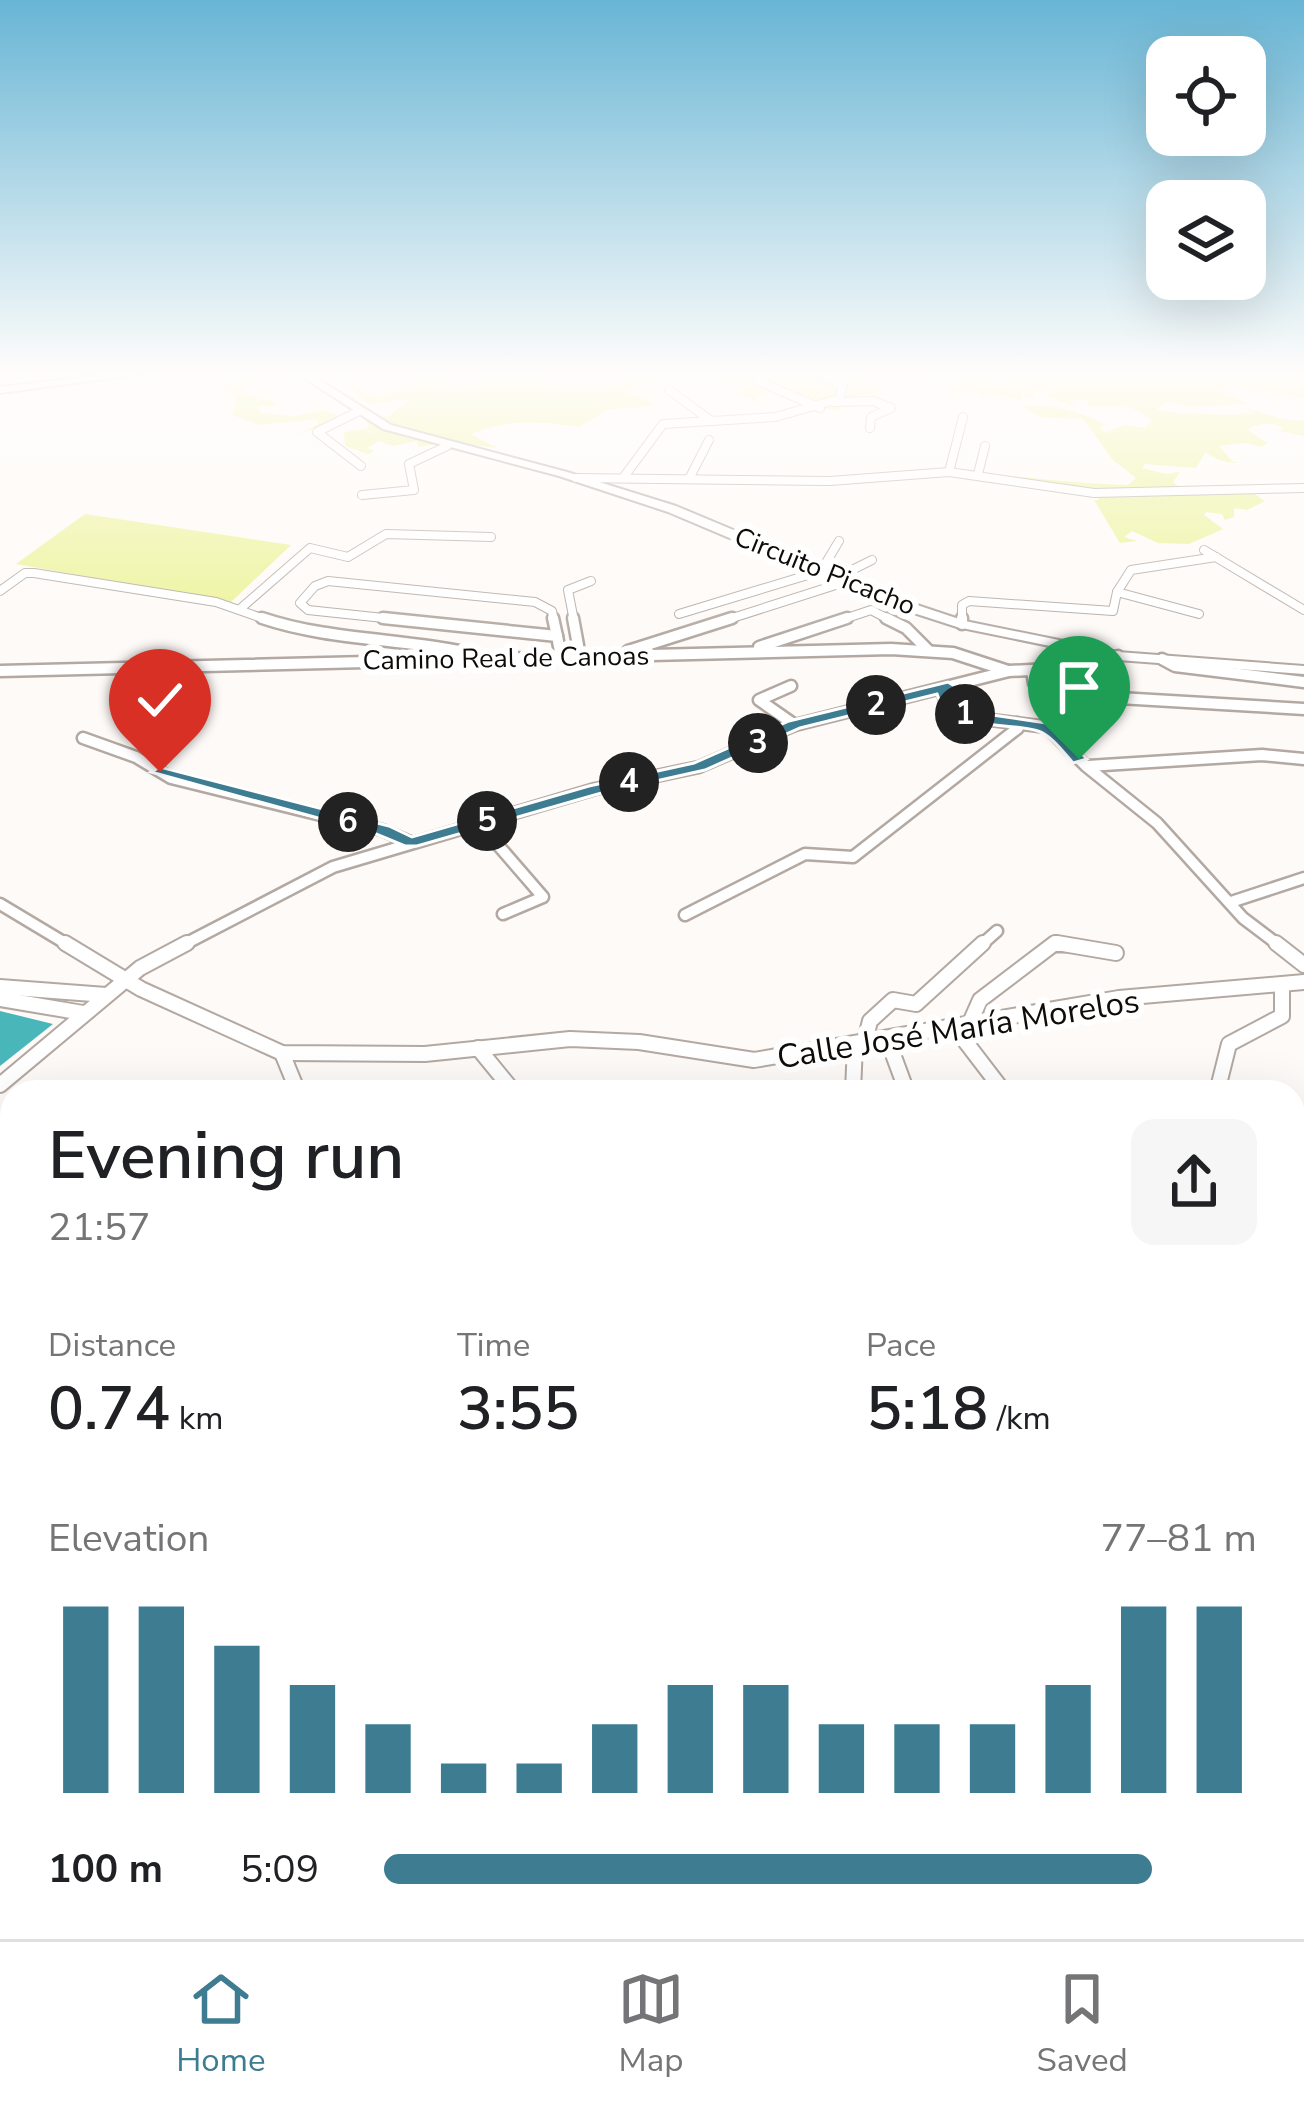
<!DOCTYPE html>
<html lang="en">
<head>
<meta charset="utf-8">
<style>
	body { margin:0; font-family:"Nunito Sans",sans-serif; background:#f6f6f6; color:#202124; height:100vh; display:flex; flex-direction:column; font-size:45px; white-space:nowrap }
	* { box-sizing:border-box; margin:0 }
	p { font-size:39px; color:#757577 }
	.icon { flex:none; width:66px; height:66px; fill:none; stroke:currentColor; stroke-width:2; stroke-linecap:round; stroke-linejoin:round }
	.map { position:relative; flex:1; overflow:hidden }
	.details { position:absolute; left:0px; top:1080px; width:1305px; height:861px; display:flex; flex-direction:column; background:#fff; border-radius:36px 36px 0 0; box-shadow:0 12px 48px #0002 }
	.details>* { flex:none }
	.tools { position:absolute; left:1146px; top:36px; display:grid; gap:24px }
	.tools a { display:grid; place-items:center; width:120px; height:120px; border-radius:24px; background:#fff; box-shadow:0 12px 48px #0002; font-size:60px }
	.pin { position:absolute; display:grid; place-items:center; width:102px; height:102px; color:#fff; margin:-123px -51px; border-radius:50% 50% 50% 0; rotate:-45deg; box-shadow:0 0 12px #0007 }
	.pin .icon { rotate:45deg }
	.km { position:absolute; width:60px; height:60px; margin:-30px; border-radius:50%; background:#222; color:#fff; font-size:33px; line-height:60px; text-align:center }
	.round { display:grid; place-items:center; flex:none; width:126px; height:126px; border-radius:24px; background:#f6f6f6 }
	.summary { display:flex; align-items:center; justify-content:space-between; height:204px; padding:0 48px }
	h1 { font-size:66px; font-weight:600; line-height:90px }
	.figures { display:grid; grid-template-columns:repeat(3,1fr); gap:18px; height:204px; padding:12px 48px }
	.figures div { display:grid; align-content:center }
	.figures b { font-size:60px; font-weight:600 }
	.figures small { font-size:33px; font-weight:400 }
	.figures p { font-size:33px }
	.chart { height:336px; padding:24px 48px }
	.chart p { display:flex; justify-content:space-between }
	.chart svg { width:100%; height:216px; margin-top:12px; stroke:#3d7c91; stroke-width:6 }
	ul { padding:0 48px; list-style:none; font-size:39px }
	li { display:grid; grid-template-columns:192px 144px 1fr; align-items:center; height:90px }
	li i { height:30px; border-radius:15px; background:#3d7c91 }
	.tabs { display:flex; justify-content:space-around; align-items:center; height:168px; border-top:3px solid #e0e0e0; background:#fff; font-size:33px; color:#757577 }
	.tabs a { display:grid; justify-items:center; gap:6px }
	.tabs .on { color:#3d7c91 }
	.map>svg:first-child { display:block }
</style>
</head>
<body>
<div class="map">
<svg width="1304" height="1939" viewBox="0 0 1304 1939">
	<rect width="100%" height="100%" fill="#fefaf7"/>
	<g fill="#ecf397">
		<polygon points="245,372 261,372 246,383 243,393 278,402 272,407 258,406 261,413 293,416 323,410 344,417 297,435 318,424 318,419 260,425 232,415 237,396 218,386 231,385"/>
		<path d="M 446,372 L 456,372 L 435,386 L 463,388 L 486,380 L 481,374 L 485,372 L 504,379 L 543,372 L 544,383 C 586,397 631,378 670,372 C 700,368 725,376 753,381 L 763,373 C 779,379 813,385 830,372 L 879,390 L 876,396 L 858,395 L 838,405 L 842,406 L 839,411 L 815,408 L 809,398 L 799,395 L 799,403 L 769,393 L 755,398 L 766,405 L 729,390 L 743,391 L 745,385 L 735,382 L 727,387 L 697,375 L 628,388 L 627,393 L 647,398 L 654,406 L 609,409 L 579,427 C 540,422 512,418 471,434 L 497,448 L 451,442 L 418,447 L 417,441 L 392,446 L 379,441 L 367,448 L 374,451 L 368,454 L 345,446 L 344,432 L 364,429 L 377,434 L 366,429 L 369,425 L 361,416 L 369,412 L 388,417 L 409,399 L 367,404 L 342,378 L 377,398 Z"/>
		<path d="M 937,372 L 977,372 L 994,379 L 992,383 L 999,386 L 999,382 L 1011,383 L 1009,379 L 1027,383 L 1030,375 L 1037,374 L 1080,385 L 1078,379 L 1082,376 L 1093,381 L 1128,377 L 1126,372 L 1304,372 L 1304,399 L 1230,385 L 1221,391 L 1249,404 L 1189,407 L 1168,402 L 1156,409 C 1169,414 1239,416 1253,413 L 1244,408 C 1262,411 1291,424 1304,420 L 1304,436 L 1279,431 L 1284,429 C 1275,421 1255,423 1248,430 L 1267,443 L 1262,447 L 1245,443 L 1219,446 L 1233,462 L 1239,463 C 1226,464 1216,458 1205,453 L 1196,468 L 1145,464 L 1142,468 L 1165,474 L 1180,472 L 1173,482 L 1180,488 L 1253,493 L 1265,501 L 1247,510 L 1234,508 L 1234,517 L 1225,520 L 1222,514 L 1206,512 L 1204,515 L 1223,529 L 1189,544 L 1158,543 L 1132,531 L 1124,537 L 1137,541 L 1120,543 L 1094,500 L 1099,500 L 1097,495 L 1014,476 C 1053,480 1089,484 1128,485 L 1136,478 L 1113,460 L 1083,419 L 1041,417 L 1022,407 C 1036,400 1086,412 1106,425 L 1101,427 L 1104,433 L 1125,425 L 1145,428 L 1152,421 C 1133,403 1116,406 1090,407 L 1085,399 L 1070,400 L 1077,408 L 1048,397 L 1048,388 L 1035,392 L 1032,398 L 1023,396 L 1020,402 L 1013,397 L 983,396 L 967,386 L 958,394 L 950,389 L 961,383 L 958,375 L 947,380 L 928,376 Z"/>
		<polygon points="85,514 291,545 231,602 16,564"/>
	</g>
	<polygon fill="#49b6b9" points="0,1011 53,1024 0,1066"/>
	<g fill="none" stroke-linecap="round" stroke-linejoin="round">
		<g stroke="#b3a9a2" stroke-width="10">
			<g id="minor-far3">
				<polyline points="758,381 820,408"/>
				<polyline points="669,390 710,420"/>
				<polyline points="834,402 873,401 891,408 871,417 870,428"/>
				<polyline points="359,411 317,432 361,466"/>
				<polyline points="949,472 963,417"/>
				<polyline points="978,474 985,446"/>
				<polyline points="690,477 709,440"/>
				<polyline points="576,478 830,481 949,472 1094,493 1304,488"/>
				<polyline points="623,478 663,424 775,417 839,399 843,385 815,372"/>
				<polyline points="362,495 414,490 409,464 447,446"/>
				<polyline points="1204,550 1304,610"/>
				<polyline points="836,578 872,560"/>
				<polyline points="0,591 25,573 34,573 216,602 270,621"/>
				<polyline points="1117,592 1199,614"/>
				<polyline points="240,609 310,548 348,557 386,534 491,537"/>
				<polyline points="679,614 821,571 839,541"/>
				<polyline points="412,621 308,610 300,603 315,586 328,581 535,602 552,611 554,621"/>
				<polyline points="574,621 568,590 591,581"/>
				<polyline points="723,621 845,582"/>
				<polyline points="838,621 871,610 892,621"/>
				<polyline points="962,621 962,605 969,601 1113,611 1117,592 1131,570 1216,557"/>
			</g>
		</g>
		<g stroke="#b3a9a2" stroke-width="15">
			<g id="minor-far2">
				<path d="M 262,618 C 330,641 404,638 474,654"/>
				<polyline points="383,618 557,636"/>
				<polyline points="553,618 557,636"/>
				<polyline points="573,618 580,656"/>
				<polyline points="886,618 906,628 928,650"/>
				<polyline points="962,618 962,624"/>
				<polyline points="557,636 561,657"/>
				<polyline points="759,647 847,618"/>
				<polyline points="628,651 732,618"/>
				<polyline points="1162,659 1175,666 1304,682"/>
				<polyline points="0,671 891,649 953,653 1008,671"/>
				<polyline points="1032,671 1034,683 1068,695 1304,709"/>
				<polyline points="791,686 759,700 795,725"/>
				<polyline points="948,687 944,697 955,709 975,718 1047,727 1086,766 1157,823 1243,918 1280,946"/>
				<polyline points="83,738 136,757 171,778 382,830 410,842"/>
				<polyline points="1088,766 1262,755 1304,759"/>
				<polyline points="479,823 543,897 503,914"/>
				<polyline points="1231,902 1304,878"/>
				<polyline points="0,904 70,946"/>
				<polyline points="685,915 805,854 853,857 1018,728 1017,723"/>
				<polyline points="181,946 333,867 595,789 699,767 795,725 1009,671 1087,667 1118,656"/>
				<polyline points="980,946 997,931"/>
				<polyline points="1051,946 1075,946"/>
			</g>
		</g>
		<g stroke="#b3a9a2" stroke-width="18">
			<g id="minor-far1">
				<polyline points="65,943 141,989 282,1053 425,1054 570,1039 639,1042 754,1060 1119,998 1304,982"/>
				<polyline points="1057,943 1116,953"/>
				<polyline points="1276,943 1304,965"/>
				<polyline points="0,987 106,995"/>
				<polyline points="0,999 83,1013"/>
				<polyline points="969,1025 980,1000 1055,943"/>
				<polyline points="955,1028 1004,1092"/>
				<polyline points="887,1038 907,1092"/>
				<polyline points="865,1041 870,1021 893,1000 916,1004 983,943"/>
				<polyline points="478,1048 514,1092"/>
				<polyline points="282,1053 298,1092"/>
				<polyline points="0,1085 140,968 187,943"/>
				<polyline points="853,1092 855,1043"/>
				<polyline points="1217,1092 1229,1044 1282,1016 1282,984"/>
				<polyline points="1293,1148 1304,1149"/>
				<polyline points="1293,1176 1304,1176"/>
			</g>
		</g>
		<g stroke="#b3a9a2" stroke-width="22">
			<g id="minor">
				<polyline points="0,1417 12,1430"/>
				<polyline points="0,1485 12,1467"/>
				<polyline points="1293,1638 1304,1646"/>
				<polyline points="0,1797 12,1741"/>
				<polyline points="1293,1805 1304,1818"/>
				<polyline points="0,1929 12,1928"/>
				<polyline points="299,1929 457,1936 493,1929"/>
			</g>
		</g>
		<g stroke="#b3a9a2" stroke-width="4">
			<g id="secondary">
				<polygon points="124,372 158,372 0,393 0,387"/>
				<polygon points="295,372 307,372 391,425 567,472 676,506 896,598 965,621 1118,652 1304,666 1304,674 1118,660 957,627 886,604 668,512 559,476 383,429"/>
			</g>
		</g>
		<use href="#minor-far3" stroke="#fff" stroke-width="8"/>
		<use href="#minor-far2" stroke="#fff" stroke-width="10"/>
		<use href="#minor-far1" stroke="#fff" stroke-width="14"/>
		<use href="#minor" stroke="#fff" stroke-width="18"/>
		<use href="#secondary" fill="#fff" fill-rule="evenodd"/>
	</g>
	<linearGradient id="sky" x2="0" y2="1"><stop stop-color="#68b5d5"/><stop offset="0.58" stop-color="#fffdfb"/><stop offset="1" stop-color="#fffdfb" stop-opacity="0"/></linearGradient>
	<rect width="1304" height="644" fill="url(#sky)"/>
	<path fill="#3d7c91" stroke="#fff" stroke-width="3" d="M 948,682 L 956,687 L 952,697 L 979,713 L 1053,724 L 1087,759 L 1073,763 C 1064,753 1051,735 1038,731 C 1008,721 948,733 937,694 L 800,728 L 705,770 L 598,794 L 417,846 L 405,846 L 376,834 L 151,772 L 160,767 L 389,826 L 412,837 L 589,786 L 694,763 L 789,721 Z"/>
	<g text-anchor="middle" stroke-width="12" stroke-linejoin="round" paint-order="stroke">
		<g font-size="27" fill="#0e0b08" stroke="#fff">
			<text transform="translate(825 571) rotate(22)" y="9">Circuito Picacho</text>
			<text transform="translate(506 658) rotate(-1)" y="9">Camino Real de Canoas</text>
		</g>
		<g font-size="33" fill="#0e0b08" stroke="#fff">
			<text transform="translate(958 1028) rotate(-9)" y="12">Calle José María Morelos</text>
		</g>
	</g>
</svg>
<div class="tools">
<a><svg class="icon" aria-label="locate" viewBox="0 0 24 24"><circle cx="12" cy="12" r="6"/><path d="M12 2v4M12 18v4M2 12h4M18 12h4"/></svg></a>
<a><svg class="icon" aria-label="layers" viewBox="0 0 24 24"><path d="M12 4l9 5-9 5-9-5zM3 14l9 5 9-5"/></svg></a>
</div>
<div class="pin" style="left:1079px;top:759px;background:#1e9e55"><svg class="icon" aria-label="arrive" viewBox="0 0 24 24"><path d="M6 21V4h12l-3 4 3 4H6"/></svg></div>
<div class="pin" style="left:160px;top:772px;background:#d93025"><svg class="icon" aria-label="check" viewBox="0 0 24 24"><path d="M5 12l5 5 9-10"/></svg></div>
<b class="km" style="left:965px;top:714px">1</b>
<b class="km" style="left:876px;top:705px">2</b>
<b class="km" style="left:758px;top:743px">3</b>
<b class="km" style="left:629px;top:782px">4</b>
<b class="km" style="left:487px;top:821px">5</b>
<b class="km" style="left:348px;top:822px">6</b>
<section class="details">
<div class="summary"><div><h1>Evening run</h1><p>21:57</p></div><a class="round"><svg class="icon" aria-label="share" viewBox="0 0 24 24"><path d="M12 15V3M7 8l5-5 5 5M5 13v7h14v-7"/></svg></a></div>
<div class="figures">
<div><p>Distance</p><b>0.74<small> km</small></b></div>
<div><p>Time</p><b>3:55</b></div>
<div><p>Pace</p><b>5:18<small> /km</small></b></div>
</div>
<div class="chart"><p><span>Elevation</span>77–81 m</p>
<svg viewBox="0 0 160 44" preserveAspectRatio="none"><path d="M5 44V6M15 44V6M25 44V14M35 44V22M45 44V30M55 44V38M65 44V38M75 44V30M85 44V22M95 44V22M105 44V30M115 44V30M125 44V30M135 44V22M145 44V6M155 44V6"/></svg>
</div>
<ul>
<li><b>100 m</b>5:09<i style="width:88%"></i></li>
</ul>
</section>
</div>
<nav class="tabs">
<a class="on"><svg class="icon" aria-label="home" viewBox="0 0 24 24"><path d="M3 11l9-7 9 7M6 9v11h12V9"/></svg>Home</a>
<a><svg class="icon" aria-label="map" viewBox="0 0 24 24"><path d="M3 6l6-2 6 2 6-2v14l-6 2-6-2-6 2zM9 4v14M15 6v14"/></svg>Map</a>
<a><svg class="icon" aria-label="saved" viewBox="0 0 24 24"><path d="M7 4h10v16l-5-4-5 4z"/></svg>Saved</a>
</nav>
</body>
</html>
